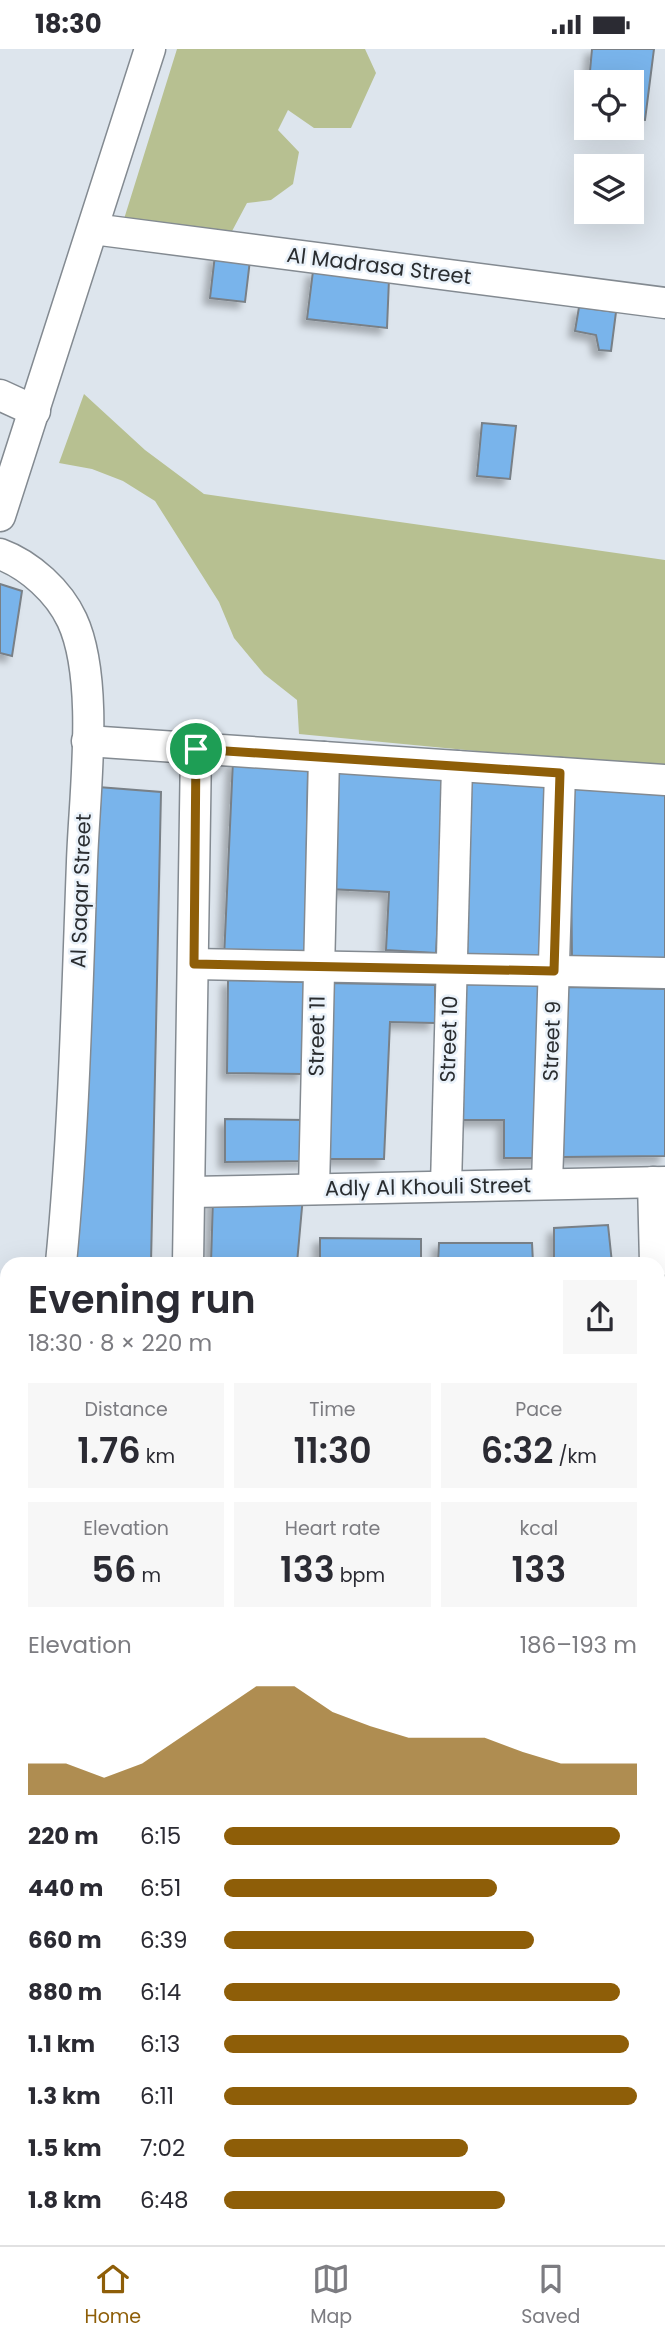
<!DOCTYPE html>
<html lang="en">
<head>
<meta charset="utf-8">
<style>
	body { margin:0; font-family:Poppins,sans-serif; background:#f7f7f7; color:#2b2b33; height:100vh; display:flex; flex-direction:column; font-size:26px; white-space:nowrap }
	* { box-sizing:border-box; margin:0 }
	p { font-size:23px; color:#7c7c81 }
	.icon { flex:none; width:38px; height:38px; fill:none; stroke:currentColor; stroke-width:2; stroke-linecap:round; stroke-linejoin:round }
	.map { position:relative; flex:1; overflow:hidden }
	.drawer { position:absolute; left:0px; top:1208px; width:665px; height:989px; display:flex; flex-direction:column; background:#fff; border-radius:21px 21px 0 0; box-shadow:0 7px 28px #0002 }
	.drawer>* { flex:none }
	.fabs { position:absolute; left:574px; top:21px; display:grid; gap:14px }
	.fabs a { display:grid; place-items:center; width:70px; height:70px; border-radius:0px; background:#fff; box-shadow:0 7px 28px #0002; font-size:35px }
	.pin { position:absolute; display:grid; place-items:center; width:60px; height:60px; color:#fff; margin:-30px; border:4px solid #fff; border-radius:50%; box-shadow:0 2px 7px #0007 }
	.round { display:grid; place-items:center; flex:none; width:74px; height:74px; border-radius:0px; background:#f7f7f7 }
	.headline { display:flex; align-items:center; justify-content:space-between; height:119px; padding:0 28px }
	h1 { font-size:38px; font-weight:600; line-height:52px }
	.metrics { display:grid; grid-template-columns:repeat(3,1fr); gap:10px; height:119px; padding:7px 28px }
	.metrics div { display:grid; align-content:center; border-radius:0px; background:#f7f7f7; text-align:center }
	.metrics b { font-size:35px; font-weight:600 }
	.metrics small { font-size:19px; font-weight:400 }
	.metrics p { font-size:19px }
	.chart { height:196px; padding:14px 28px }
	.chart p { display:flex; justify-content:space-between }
	.chart svg { width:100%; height:126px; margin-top:7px; fill:#8e5e08; opacity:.7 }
	ul { padding:0 28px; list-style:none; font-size:23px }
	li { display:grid; grid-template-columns:112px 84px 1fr; align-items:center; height:52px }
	li i { height:18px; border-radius:9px; background:#8e5e08 }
	.status { display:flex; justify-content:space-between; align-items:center; height:49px; padding:0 35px; background:#fff; direction:ltr }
	.status svg { height:19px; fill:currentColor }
	.tabs { display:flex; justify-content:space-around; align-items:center; height:98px; border-top:2px solid #e1e1e2; background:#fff; font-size:19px; color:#7c7c81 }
	.tabs a { display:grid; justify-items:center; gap:4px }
	.tabs .active { color:#8e5e08 }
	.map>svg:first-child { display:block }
</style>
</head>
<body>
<div class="status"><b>18:30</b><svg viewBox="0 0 49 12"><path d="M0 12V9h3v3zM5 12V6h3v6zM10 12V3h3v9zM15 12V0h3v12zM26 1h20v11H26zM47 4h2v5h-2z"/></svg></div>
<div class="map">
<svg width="665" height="2196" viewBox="0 0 665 2196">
	<defs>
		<filter id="shadow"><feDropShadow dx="-6" dy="6" stdDeviation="3.5" flood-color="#0004"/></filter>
	</defs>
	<rect width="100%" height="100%" fill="#dde5ed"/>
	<g fill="#b7c091">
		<polygon points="177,0 365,0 376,24 351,79 314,79 288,61 278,81 299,103 293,135 271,151 247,154 231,184 124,170"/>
		<polygon points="84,345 145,401 204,445 665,511 665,720 299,685 297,651 264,625 234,589 219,553 155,452 123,432 92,420 59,414"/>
	</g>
	<g fill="#79b4eb" stroke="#798087" stroke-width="2" filter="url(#shadow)">
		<polygon points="592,0 654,0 645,71 632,70 632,33 589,33"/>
		<polygon points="215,206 250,211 245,253 210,249"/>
		<polygon points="313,222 389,230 387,279 307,270"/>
		<polygon points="579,258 616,263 611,302 599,301 596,286 575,282"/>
		<polygon points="482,374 516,377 510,430 477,427"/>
		<polygon points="0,535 22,542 12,607 0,604"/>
		<polygon points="233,711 308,721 305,910 224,909"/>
		<polygon points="336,712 446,718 436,904 386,901 389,843 329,840"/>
		<polygon points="468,719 549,728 542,909 457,907"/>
		<polygon points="570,728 665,737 665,914 572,911"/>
		<polygon points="98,738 161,743 151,1214 69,1214"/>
		<polygon points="228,931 305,933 304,1025 227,1024"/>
		<polygon points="326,934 435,936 435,974 390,973 384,1110 321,1110"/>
		<polygon points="453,935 543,936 543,1109 504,1109 504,1071 452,1071"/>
		<polygon points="565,938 665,940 665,1107 563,1108"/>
		<polygon points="225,1070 307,1071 307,1112 225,1113"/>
		<polygon points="303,1147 297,1214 211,1214 213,1149"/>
		<polygon points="608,1176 612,1214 554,1214 554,1179"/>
		<polygon points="320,1189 421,1190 421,1214 320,1214"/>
		<polygon points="439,1194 532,1194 533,1214 438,1214"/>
		<polygon points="0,1415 7,1416 7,1460 0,1459"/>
		<polygon points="659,1453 662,1636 658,1636 658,1453"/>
		<polygon points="0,1477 7,1478 1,1526 0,1526"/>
		<polygon points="658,1694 665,1694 665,1854 658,1855"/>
		<polygon points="7,1809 7,2189 16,2189 15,2196 0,2196 0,1884"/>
		<polygon points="665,1888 661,2185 658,2185 658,1889"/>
		<polygon points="54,2189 205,2189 205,2196 53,2196"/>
		<polygon points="234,2189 356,2189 356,2196 233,2196"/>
		<polygon points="392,2189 517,2189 517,2196 391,2196"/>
	</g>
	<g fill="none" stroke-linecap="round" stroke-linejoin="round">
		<g stroke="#838a91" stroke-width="33">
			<g id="street">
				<polyline points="93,180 665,254"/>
				<polyline points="0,346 35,362"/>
				<polyline points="0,467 150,0"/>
				<path d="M 0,505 C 30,516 59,543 72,571 C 100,631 84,747 82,813 C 77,947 74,1081 61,1214"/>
				<polyline points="87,692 665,731"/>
				<polyline points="194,915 665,924"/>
				<polyline points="653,1133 655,1214"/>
				<polyline points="547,1135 560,724"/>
				<polyline points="446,1137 457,717"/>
				<polyline points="314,1140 324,708"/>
				<polyline points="191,1143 665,1133"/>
				<polyline points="188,1214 196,700"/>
				<polyline points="658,1287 665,1500"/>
				<polyline points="0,1402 7,1403"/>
				<polyline points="658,1658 665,1658"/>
				<polyline points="0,1742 7,1684"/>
				<polyline points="41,2196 42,2189"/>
				<polyline points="217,2196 217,2189"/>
				<polyline points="365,2196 365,2189"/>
				<polyline points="528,2196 528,2189"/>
			</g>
		</g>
		<use href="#street" stroke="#fff" stroke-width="30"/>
	</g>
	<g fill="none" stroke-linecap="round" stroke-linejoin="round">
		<g stroke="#fff" stroke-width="14">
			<polygon id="route" points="196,700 560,724 554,922 194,915"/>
		</g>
		<use href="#route" stroke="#8e5e08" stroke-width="9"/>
	</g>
	<g text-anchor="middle" stroke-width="5" stroke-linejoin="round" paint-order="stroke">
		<g font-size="21" fill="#2a2d30" stroke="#eaf2fa">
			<text transform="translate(379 217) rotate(7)" y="7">Al Madrasa Street</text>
			<text transform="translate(81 842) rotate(-88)" y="7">Al Saqar Street</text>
			<text transform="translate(317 987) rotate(-89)" y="7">Street 11</text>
			<text transform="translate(449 990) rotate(-88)" y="7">Street 10</text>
			<text transform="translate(552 992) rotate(-88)" y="7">Street 9</text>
			<text transform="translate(428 1138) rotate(-1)" y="7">Adly Al Khouli Street</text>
		</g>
	</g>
</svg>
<div class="fabs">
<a><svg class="icon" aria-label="locate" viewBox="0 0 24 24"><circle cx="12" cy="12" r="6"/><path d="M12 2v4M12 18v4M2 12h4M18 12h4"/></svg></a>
<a><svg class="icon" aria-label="layers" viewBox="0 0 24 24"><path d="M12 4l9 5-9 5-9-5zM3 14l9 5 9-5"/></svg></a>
</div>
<div class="pin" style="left:196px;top:700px;background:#1e9e55"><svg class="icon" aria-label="arrive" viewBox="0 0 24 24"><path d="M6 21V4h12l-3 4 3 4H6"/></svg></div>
<section class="drawer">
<div class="headline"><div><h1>Evening run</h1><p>18:30 · 8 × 220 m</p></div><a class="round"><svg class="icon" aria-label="share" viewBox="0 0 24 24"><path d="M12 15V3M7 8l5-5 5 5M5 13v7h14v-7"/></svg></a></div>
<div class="metrics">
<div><p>Distance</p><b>1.76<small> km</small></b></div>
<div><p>Time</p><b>11:30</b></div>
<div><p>Pace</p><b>6:32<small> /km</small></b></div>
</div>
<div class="metrics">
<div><p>Elevation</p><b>56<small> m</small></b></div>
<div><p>Heart rate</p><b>133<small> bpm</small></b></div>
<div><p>kcal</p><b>133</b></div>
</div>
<div class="chart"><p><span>Elevation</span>186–193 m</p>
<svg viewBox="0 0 160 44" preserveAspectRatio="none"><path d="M0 44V33L10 33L20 38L30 33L40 24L50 15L60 6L70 6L80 15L90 20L100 24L110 24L120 24L130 29L140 33L150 33L160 33V44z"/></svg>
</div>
<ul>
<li><b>220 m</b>6:15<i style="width:96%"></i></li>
<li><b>440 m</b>6:51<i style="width:66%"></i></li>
<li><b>660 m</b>6:39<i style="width:75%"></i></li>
<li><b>880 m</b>6:14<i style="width:96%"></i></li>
<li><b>1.1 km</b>6:13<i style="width:98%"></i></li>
<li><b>1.3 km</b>6:11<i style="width:100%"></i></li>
<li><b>1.5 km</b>7:02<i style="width:59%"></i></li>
<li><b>1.8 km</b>6:48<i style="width:68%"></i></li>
</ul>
</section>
</div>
<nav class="tabs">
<a class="active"><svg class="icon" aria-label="home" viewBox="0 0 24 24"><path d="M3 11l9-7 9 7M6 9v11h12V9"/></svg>Home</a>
<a><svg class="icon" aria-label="map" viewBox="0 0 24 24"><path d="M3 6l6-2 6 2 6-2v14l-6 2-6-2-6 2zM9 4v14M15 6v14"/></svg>Map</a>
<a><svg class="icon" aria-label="saved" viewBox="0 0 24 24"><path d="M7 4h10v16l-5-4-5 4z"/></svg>Saved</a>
</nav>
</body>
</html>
